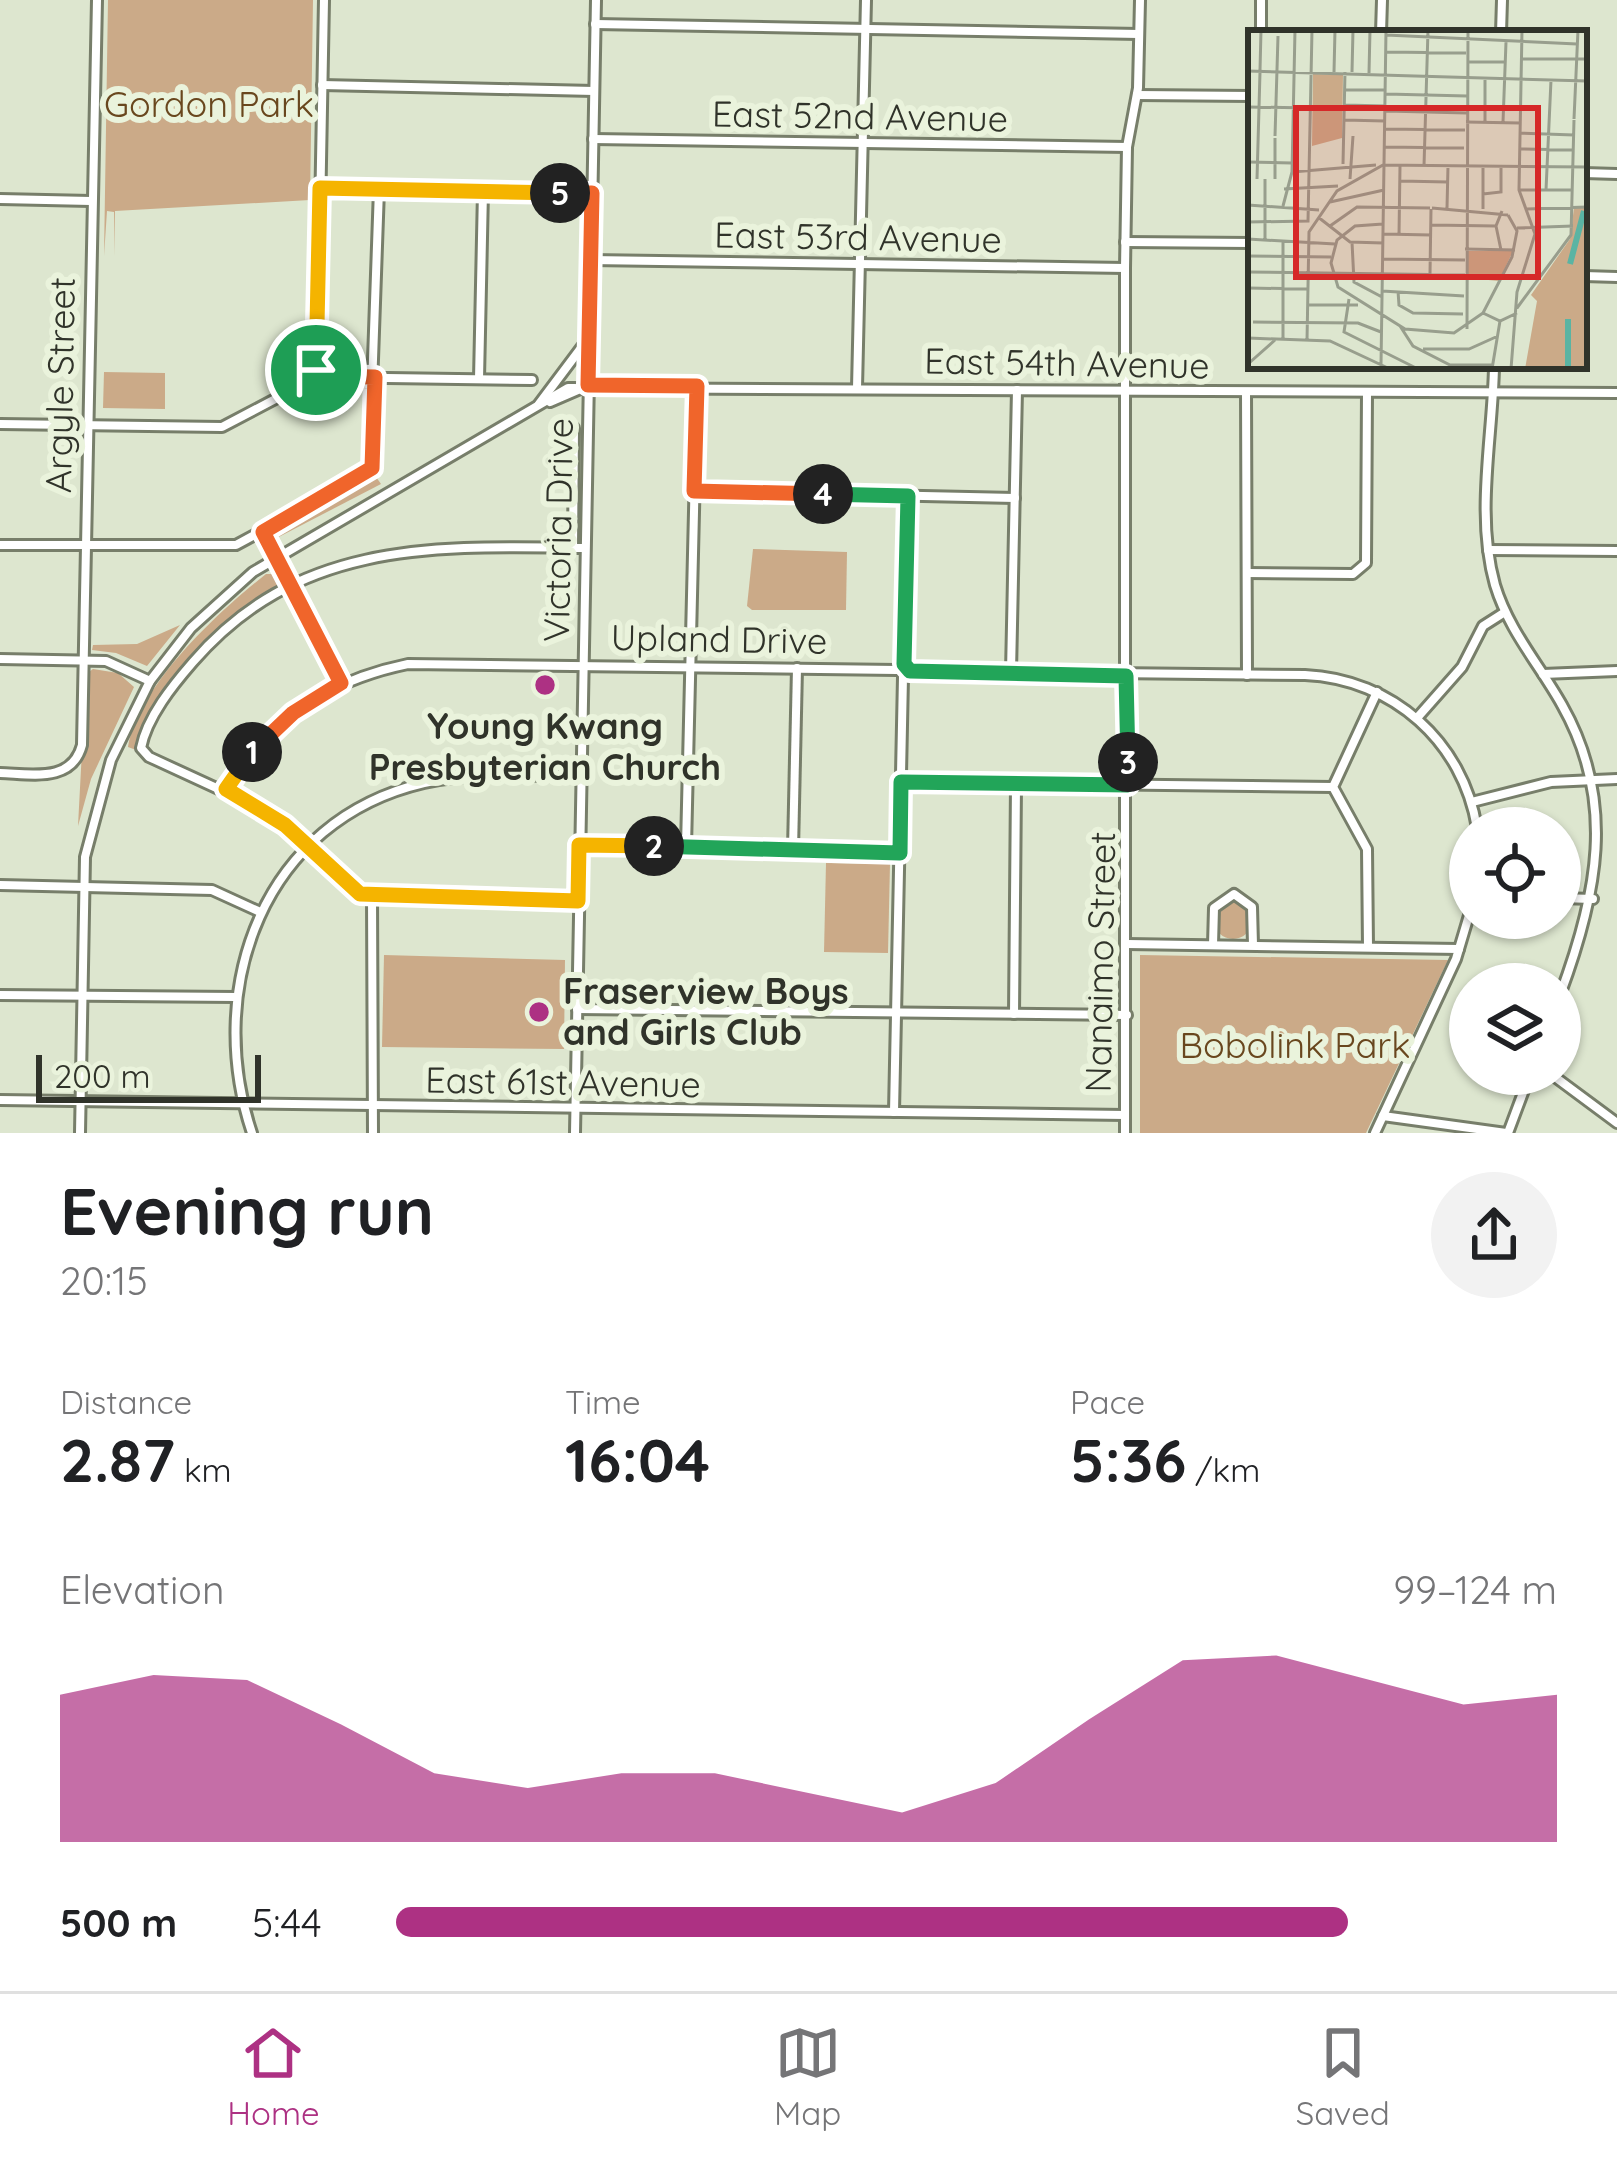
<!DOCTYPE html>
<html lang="en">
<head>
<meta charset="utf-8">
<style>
	body { margin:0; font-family:Quicksand,sans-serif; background:#f2f2f2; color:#202124; height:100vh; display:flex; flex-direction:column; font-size:45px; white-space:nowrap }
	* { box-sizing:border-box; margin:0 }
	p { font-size:39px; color:#757577 }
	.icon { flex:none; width:66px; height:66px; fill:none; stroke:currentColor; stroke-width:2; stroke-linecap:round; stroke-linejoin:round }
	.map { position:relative; height:1133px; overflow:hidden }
	.panel { display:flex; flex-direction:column; background:#fff; flex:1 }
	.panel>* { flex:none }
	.buttons { position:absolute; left:1449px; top:807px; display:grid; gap:24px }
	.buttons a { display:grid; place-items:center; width:132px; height:132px; border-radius:50%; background:#fff; box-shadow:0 3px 9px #0004; font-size:60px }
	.scale { position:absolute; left:36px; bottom:30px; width:225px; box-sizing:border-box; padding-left:12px; border:6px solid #30332a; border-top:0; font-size:33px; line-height:42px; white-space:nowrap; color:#30332a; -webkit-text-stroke:9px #eaf3dc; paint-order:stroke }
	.pin { position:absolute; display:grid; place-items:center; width:102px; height:102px; color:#fff; margin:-51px; border:6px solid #fff; border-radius:50%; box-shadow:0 3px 12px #0007 }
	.km { position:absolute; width:60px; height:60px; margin:-30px; border-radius:50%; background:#222; color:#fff; font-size:33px; line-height:60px; text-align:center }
	.round { display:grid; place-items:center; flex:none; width:126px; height:126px; border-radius:63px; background:#f2f2f2 }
	.headline { display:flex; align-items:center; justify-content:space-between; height:204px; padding:0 60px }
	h1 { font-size:66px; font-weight:800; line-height:90px }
	.figures { display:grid; grid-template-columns:repeat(3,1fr); gap:18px; height:204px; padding:12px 60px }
	.figures div { display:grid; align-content:center }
	.figures b { font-size:60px; font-weight:800 }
	.figures small { font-size:33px; font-weight:400 }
	.figures p { font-size:33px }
	.chart { height:336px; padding:24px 60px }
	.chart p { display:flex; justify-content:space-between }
	.chart svg { width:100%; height:216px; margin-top:12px; fill:#ad3183; opacity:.7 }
	ul { padding:0 60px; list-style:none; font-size:39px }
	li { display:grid; grid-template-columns:192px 144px 1fr; align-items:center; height:90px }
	li i { height:30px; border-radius:15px; background:#ad3183 }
	.tabs { display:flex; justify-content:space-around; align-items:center; height:168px; border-top:3px solid #e0e0e0; background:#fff; font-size:33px; color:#757577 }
	.tabs a { display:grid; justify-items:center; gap:6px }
	.tabs .current { color:#ad3183 }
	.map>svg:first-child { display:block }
</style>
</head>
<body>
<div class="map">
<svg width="1617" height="1133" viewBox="0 0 1617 1133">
	<rect width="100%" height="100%" fill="#dde6cf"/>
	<g fill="#cbaa88">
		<polygon points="108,0 313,0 310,200 115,211 114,256 114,212 107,211 104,256"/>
		<polygon points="104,372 165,373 165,409 103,408"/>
		<polygon points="374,474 381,484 273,540 276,530"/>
		<polygon points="753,549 847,552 846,610 752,610 747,606"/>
		<path d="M 266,574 L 276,574 L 278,587 C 222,622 150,680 136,750 L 128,747 C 139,685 218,612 266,574 Z"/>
		<polygon points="180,625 147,666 116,653 92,650 93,645 137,644"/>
		<polygon points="93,669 118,673 134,687 91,779 78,826 86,674"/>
		<polygon points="826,863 890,864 888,953 824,952"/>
		<circle cx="1233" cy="920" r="19"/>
		<polygon points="384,955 565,960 564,1049 382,1047"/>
		<polygon points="1140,955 1448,960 1366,1133 1140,1133"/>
	</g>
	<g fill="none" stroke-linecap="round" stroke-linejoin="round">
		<g stroke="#777e6a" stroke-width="14">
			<g id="minor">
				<polyline points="595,24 1139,34"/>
				<polyline points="1261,33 1261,0"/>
				<polyline points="1381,33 1382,0"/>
				<polyline points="1501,33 1502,0"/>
				<polyline points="322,85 594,91"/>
				<polyline points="1137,95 1251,96"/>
				<polyline points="593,139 1127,147"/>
				<polyline points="1584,173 1617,174"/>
				<polyline points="320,188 591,193"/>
				<polyline points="0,199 91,201"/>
				<polyline points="1125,242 1251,243"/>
				<polyline points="590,260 1125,268"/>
				<polyline points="1584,276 1617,277"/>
				<path d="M 1494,366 C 1493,437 1475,514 1495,585 C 1509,631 1539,664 1562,705 C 1617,802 1597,896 1560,995"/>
				<polyline points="317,377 324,0"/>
				<polyline points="479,379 483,191"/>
				<polyline points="857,388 866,0"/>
				<polyline points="1246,392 1247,675"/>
				<polyline points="550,402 587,386"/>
				<polyline points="539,404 587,340"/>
				<polyline points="0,424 222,427 317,377 532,380"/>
				<polyline points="695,491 1015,498"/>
				<polyline points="263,532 341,683"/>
				<polyline points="0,545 236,545 369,473 379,189"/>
				<polyline points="573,548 574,428"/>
				<polyline points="1488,550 1617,551"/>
				<polyline points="1247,573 1353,574 1366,563 1367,393"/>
				<polyline points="0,659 106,661 150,681"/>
				<polyline points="904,664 908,496"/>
				<path d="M 910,671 L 1305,675 C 1393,679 1463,742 1477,828"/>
				<polyline points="1011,672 1017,390"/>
				<polyline points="1543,674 1617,671"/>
				<polyline points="1417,718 1462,667 1483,626 1505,612"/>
				<path d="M 0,773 C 32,774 72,783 82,745 L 97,0"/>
				<polyline points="901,782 1333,787"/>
				<path d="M 226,789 C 267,720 330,680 408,664 L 897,670"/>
				<polyline points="1472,802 1551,782 1617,779"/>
				<polyline points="579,845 900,853"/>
				<polyline points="686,847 697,386"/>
				<polyline points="793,850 797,668"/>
				<polyline points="0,885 212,890 258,911"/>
				<polyline points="372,896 373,1133"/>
				<polyline points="1560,898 1593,899"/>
				<path d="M 578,900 L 360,894 L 262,809 L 149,757 L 141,748 C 147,717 173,685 193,662 C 299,539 437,546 585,548"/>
				<polyline points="1127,944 1459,949"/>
				<polyline points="1213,945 1214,908 1234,894 1252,907 1253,945"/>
				<polyline points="1368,947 1367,849 1333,787 1377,692"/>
				<polyline points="0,995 236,997"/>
				<polyline points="577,1009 1127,1015"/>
				<polyline points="1014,1014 1016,784"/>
				<polyline points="1551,1074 1617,1123"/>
				<polyline points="0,1100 1125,1115"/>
				<polyline points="894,1112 903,677"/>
				<polyline points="1383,1116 1506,1133"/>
				<polyline points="80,1133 85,857 111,760 150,681 191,628 253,572 568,388 1617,393"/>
				<path d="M 252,1133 C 203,987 264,820 424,783 C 474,771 529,776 580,777"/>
				<polyline points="575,1133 596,0"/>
				<polyline points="1125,1133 1125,268 1127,147 1138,88 1140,0"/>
				<polyline points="1375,1133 1456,959 1470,912"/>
				<polyline points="1508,1133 1530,1074"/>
			</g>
		</g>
		<use href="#minor" stroke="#fff" stroke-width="8"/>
	</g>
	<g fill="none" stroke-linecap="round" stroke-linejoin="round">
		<g stroke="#fff" stroke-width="24">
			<polyline id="split-1" points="252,752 293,713 341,683 263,532 372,468 375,377 317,376 316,370"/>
		</g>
		<g stroke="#fff" stroke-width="24">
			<polyline id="split-2" points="252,752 226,789 285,825 360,894 578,901 579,845 654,846"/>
		</g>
		<g stroke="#fff" stroke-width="24">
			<polyline id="split-3" points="654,846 900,853 901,782 1128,785 1128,762"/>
		</g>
		<g stroke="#fff" stroke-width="24">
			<polyline id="split-4" points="823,494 908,496 904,664 910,671 1126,676 1128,762"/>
		</g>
		<g stroke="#fff" stroke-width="24">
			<polyline id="split-5" points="560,193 592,193 588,385 697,386 694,491 823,494"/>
		</g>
		<g stroke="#fff" stroke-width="24">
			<polyline id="split-6" points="316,370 320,188 560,193"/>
		</g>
		<use href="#split-1" stroke="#f0652b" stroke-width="15"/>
		<use href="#split-2" stroke="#f5b400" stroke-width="15"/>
		<use href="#split-3" stroke="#22a559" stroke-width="15"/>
		<use href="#split-4" stroke="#22a559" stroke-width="15"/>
		<use href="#split-5" stroke="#f0652b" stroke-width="15"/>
		<use href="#split-6" stroke="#f5b400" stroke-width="15"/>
	</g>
	<g fill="#ad3183" stroke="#eaf3dc" stroke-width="4.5">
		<circle cx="545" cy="685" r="12"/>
		<circle cx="539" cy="1012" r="12"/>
	</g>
	<g text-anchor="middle" stroke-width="12" stroke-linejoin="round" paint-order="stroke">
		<g font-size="36" fill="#69471e" stroke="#eaf3dc">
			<text x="209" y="117">Gordon Park</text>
			<text x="1295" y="1058">Bobolink Park</text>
		</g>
		<g font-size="36" fill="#30332a" stroke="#eaf3dc">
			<text transform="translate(860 116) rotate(1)" y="13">East 52nd Avenue</text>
			<text transform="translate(858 237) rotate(1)" y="13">East 53rd Avenue</text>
			<text transform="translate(1067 363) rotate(1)" y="13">East 54th Avenue</text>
			<text transform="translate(60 385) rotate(-89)" y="13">Argyle Street</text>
			<text transform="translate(558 530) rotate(-89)" y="13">Victoria Drive</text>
			<text transform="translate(719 639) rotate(1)" y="13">Upland Drive</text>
			<text transform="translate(1100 962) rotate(-89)" y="13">Nanaimo Street</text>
			<text transform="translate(563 1082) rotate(1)" y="13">East 61st Avenue</text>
		</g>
		<g font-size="36" font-weight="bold" fill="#30332a" stroke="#eaf3dc">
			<text x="545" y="739">Young Kwang<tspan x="545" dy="41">Presbyterian Church</tspan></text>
			<text x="563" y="1004" text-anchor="start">Fraserview Boys<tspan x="563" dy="41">and Girls Club</tspan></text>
		</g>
	</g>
	<g transform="translate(1248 30)">
		<rect width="339" height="339" fill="#dde6cf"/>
		<path d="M 65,44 L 95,45 L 94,108 L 64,116 ZM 339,177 L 339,339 L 277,339 L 289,271 L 283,265 L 322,209 L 326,178 ZM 219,221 L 265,221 L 251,251 L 219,248 Z" fill="#cbaa88"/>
		<path fill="none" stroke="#5ab4a3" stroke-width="6" d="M 322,234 L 336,181M 320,339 L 320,289"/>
		<path fill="none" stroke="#989e8d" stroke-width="3" d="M 138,5 L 329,14M 138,22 L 218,23M 274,29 L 339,29M 219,32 L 257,32M 12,40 L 13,0M 0,41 L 339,51M 86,42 L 87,0M 104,42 L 105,0M 121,43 L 122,0M 97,60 L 138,60M 138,64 L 219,66M 97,75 L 137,76M 0,77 L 62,78M 138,81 L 219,83M 326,89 L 330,0M 96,90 L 137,91M 218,92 L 272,93M 237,92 L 237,49M 255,92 L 258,12M 137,99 L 217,100M 272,103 L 326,105M 27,106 L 30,6M 136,117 L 216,118M 272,119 L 326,120M 0,132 L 44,133M 95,134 L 97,42M 176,136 L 180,0M 235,136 L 235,179M 44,142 L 128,135M 9,149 L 12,42M 27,149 L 27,108M 102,149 L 105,106M 152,151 L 200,152M 36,159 L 90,156M 271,160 L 325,160M 298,160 L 303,50M 235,164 L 253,162 L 253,137M 82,172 L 136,160M 0,175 L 71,180M 35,176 L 44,142 L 47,0M 184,178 L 260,185M 199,178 L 200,136M 279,179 L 339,177M 70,187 L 102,212 L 135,213M 0,192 L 60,191 L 64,0M 135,194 L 107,196 L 89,210 L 83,233 L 90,257 L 157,299 L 206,303 L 235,283 L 264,227 L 269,201 L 260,185M 183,195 L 248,196M 82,196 L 109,177 L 182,178M 269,198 L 325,196M 135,204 L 183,205M 151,205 L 152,136M 0,209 L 87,214M 17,209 L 17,149M 104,212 L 106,252 L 134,267M 217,219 L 267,220M 253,220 L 248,196 L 254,181M 0,226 L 83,227M 134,229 L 217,230M 0,242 L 217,245M 182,244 L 183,179M 0,258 L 60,259M 134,261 L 216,266M 150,261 L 151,275 L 165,283 L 215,284M 101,269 L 96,302 L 170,339M 60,275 L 110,275M 269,278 L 323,205 L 326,90M 235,283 L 252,291 L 269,283M 5,292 L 110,293 L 133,302M 152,296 L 165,316 L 202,335 L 245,335M 219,299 L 220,0M 0,308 L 82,311 L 142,339M 35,308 L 35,210M 59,311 L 61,202 L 89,161 L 135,135 L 339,137M 175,319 L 221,319 L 250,306M 0,334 L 27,310M 133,335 L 138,0M 244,339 L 252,291M 263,339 L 269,262 L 287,204 L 271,160 L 274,0"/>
		<path fill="#d62828" fill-opacity="0.15" stroke="#d62828" stroke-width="6" d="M 48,78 L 290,78 L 290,247 L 48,247 Z"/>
		<rect width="339" height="339" fill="none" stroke="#30332a" stroke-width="6"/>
	</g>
</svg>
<div class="buttons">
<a><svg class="icon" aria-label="locate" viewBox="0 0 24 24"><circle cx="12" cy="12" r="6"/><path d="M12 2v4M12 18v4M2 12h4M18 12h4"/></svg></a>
<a><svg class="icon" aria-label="layers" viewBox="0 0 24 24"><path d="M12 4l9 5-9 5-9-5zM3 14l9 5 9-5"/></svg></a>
</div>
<div class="scale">200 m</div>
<div class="pin" style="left:316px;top:370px;background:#1e9e55"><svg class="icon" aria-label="arrive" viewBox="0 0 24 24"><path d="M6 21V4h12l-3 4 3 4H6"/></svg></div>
<b class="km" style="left:252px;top:752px">1</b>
<b class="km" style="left:654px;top:846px">2</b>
<b class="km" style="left:1128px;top:762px">3</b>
<b class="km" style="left:823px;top:494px">4</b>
<b class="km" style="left:560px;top:193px">5</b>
</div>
<section class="panel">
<div class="headline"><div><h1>Evening run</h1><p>20:15</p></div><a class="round"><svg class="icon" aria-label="share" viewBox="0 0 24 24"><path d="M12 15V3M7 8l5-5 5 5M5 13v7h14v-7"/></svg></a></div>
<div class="figures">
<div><p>Distance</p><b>2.87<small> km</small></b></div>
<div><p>Time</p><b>16:04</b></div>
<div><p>Pace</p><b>5:36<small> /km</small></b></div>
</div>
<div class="chart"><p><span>Elevation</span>99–124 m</p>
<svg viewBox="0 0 160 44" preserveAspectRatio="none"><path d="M0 44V14L10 10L20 11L30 20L40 30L50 33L60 30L70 30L80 34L90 38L100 32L110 19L120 7L130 6L140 11L150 16L160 14V44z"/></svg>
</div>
<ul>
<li><b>500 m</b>5:44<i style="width:82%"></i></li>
</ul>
</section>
<nav class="tabs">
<a class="current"><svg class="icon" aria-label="home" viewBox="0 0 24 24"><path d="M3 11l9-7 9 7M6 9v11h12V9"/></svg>Home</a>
<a><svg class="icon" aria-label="map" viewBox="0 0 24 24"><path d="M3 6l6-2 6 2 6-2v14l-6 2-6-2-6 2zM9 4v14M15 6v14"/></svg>Map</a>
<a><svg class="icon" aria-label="saved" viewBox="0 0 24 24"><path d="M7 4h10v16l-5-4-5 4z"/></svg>Saved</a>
</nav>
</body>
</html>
